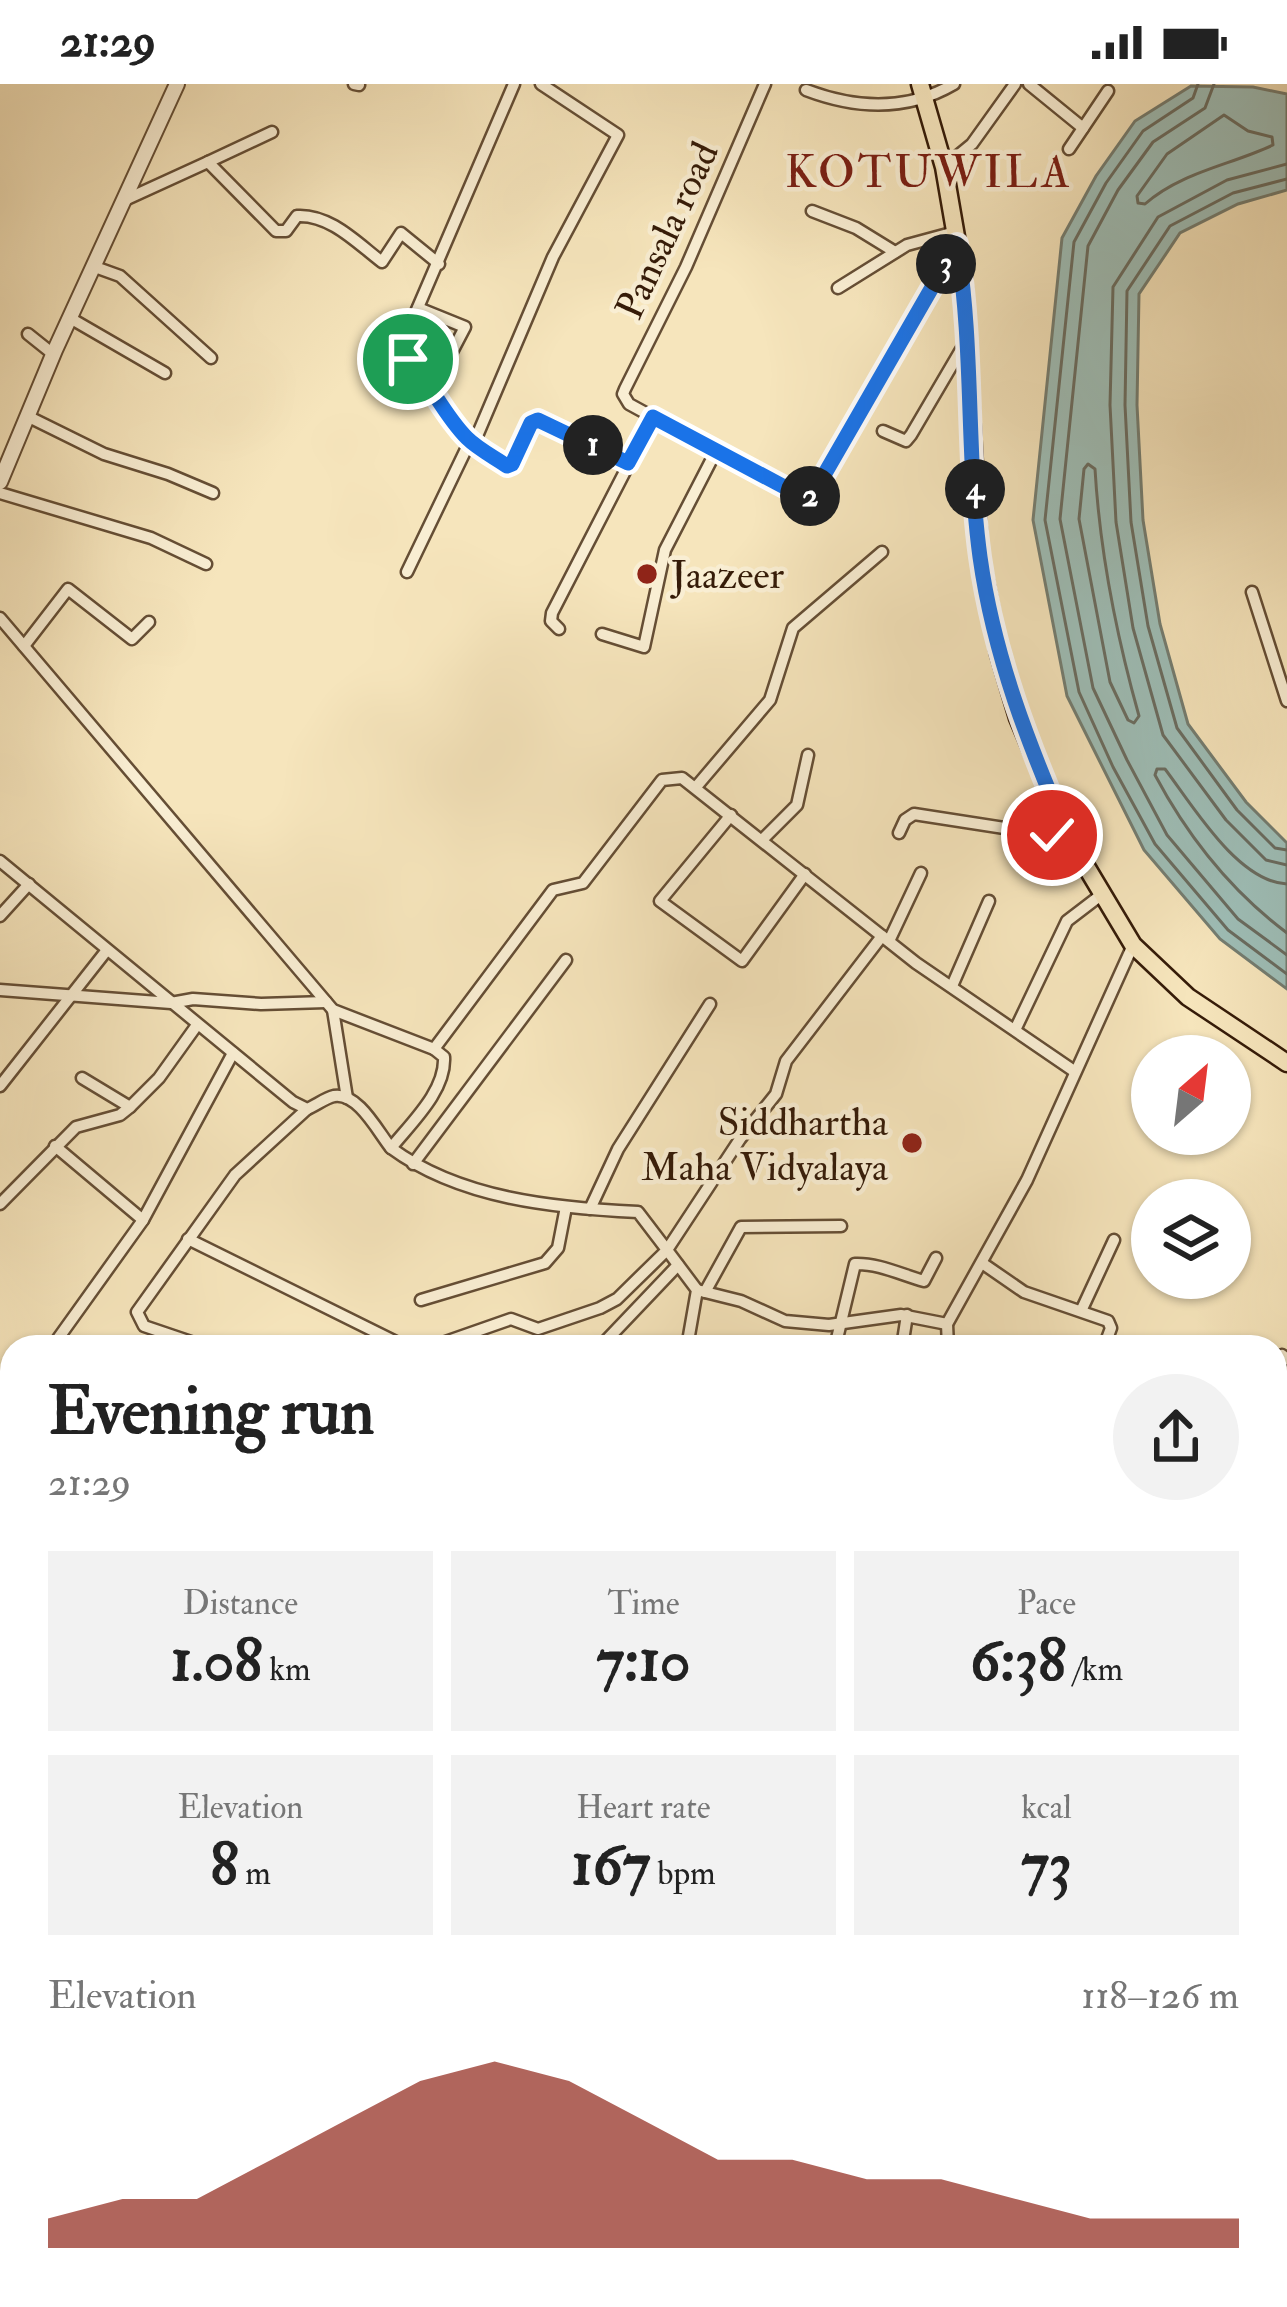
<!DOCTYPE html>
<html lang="en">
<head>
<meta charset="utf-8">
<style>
	body { margin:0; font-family:"IM FELL Double Pica",serif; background:#f2f2f2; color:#222; height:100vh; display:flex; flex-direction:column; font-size:45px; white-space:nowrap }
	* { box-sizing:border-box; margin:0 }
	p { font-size:39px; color:#767676 }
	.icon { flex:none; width:66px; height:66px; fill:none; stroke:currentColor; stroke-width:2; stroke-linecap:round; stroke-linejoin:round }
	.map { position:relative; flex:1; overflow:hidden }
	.drawer { position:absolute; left:0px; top:1251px; width:1287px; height:972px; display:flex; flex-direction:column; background:#fff; border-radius:36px 36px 0 0; box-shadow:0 3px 9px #0004 }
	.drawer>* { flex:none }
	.needle { width:78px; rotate:28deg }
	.buttons { position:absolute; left:1131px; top:951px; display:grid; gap:24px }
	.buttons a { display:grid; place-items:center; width:120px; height:120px; border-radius:50%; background:#fff; box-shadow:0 3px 9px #0004; font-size:60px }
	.pin { position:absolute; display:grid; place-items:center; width:102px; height:102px; color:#fff; margin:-51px; border:6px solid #fff; border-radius:50%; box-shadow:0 3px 12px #0007 }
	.km { position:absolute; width:60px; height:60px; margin:-30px; border-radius:50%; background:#222; color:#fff; font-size:33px; line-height:60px; text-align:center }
	.round { display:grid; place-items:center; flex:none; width:126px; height:126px; border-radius:63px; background:#f2f2f2 }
	.headline { display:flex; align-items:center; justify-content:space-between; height:204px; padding:0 48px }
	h1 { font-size:66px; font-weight:700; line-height:90px }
	.stats { display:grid; grid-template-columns:repeat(3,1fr); gap:18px; height:204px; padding:12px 48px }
	.stats div { display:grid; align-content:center; border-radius:0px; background:#f2f2f2; text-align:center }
	.stats b { font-size:60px; font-weight:700 }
	.stats small { font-size:33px; font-weight:400 }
	.stats p { font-size:33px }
	.chart { height:336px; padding:24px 48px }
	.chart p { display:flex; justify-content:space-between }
	.chart svg { width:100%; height:216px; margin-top:12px; fill:#8f2418; opacity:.7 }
	.status { display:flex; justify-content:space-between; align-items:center; height:84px; padding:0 60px; background:#fff; direction:ltr }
	.status svg { height:33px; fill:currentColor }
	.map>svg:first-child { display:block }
</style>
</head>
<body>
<div class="status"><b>21:29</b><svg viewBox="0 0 49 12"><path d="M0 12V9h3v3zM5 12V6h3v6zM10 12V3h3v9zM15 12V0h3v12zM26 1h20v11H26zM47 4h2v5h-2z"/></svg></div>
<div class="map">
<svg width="1287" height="2223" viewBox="0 0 1287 2223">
	<rect width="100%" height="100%" fill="#f6e5bc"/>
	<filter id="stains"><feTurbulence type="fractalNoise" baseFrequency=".00167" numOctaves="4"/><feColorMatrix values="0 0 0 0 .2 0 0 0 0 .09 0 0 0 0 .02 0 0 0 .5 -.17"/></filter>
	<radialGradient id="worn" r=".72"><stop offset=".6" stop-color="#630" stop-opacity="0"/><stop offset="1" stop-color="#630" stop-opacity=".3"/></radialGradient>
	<polygon fill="#9ebeb7" stroke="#747d71" stroke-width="3" points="1191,2 1253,3 1287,10 1287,106 1238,120 1180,149 1139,210 1137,321 1143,436 1160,540 1188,640 1246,718 1287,759 1287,905 1220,855 1144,766 1067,612 1033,436 1062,154 1096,92 1135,37"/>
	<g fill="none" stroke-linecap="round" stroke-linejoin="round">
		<g stroke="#6a6c60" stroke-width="3">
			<polyline points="1198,0 1193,14 1143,47 1106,99 1074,158 1045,436 1079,608 1113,683 1155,760 1228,846 1287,890"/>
			<polyline points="1214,0 1205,24 1153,58 1118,106 1088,162 1060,435 1093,604 1127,676 1167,751 1238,835 1287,871"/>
			<path d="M 1224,31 L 1248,47 L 1272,53 L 1273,61 C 1231,81 1181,88 1145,120 L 1138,119 L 1137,112 L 1167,70 Z"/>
			<polyline points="1287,80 1227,96 1158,133 1113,203 1110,321 1116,438 1133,544 1163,651 1226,736 1266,776 1287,781"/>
			<polyline points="1287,95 1233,109 1170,142 1127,207 1125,321 1131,438 1148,542 1177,644 1237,726 1275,764 1287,766"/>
			<path d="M 1088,380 L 1095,385 C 1100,470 1116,550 1139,632 L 1134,639 L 1128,636 L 1110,598 L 1079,435 L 1084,385 Z"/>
			<path d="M 1287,800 C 1238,798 1193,722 1165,685 L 1157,685 L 1155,691 C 1188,753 1231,807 1287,849"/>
		</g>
		<g stroke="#654e35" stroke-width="15">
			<g id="minor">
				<polyline points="354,0 359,1"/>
				<path d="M 514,0 L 407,249 C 403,275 416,279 430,298 C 435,306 438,316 443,324 C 460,350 482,365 507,382 L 512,380 L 531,339 L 538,336 L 628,379"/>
				<polyline points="765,0 686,183 625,305 623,310 629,320 800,413 810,412 956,163"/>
				<polyline points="1029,0 1083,44"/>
				<path d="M 806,6 C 856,25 906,28 954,0"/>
				<polyline points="1069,65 1108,7"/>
				<polyline points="208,78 272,48"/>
				<polyline points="944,83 972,60 1015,0"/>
				<path d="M 127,115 L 208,78 L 276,147 L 286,147 L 297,132 C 330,130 357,159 382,178 L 401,149 L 439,180"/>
				<polyline points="812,127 856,144 895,168"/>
				<polyline points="95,183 120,192 211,274"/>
				<polyline points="838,204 907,161 955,148"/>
				<polyline points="418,224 465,243 433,304"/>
				<polyline points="70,234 165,289"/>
				<polyline points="28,250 53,270"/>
				<polyline points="27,332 104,370 168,390 213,409"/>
				<polyline points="883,347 906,357 911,351 965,259"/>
				<polyline points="474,359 553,173 618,51 541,0"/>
				<polyline points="0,409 151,454 206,480"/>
				<polyline points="407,488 470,357"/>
				<polyline points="1252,508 1287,617"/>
				<polyline points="0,534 333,926 434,965"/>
				<polyline points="559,545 551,537 552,529 653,333"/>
				<polyline points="602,550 644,563 665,466 716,367"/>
				<polyline points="24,562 68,505 132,555 149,538"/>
				<polyline points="696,703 770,616 793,544 882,468"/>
				<polyline points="731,731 660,817 742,877 805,790"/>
				<polyline points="899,749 905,736 914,730 1069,754"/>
				<polyline points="762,756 797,721 808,671"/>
				<path d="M 0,777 L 293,1018 L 307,1025 C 315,1022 325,1014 334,1012 C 358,1008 378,1048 391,1064 C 411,1039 446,1007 444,973 L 434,965 L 553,806 L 583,799 L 662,696 L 682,694 L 916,879 L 1074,987"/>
				<polyline points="0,832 29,800"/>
				<polyline points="889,857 921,789"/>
				<polyline points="952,902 989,817"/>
				<polyline points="0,906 171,919 193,915 261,920 326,918"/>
				<polyline points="333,926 347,1014"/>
				<polyline points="1015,946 1067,837 1101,811"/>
				<polyline points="82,994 130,1023"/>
				<polyline points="0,1002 107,866"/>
				<polyline points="55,1062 143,1136"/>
				<path d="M 391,1064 C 460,1115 555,1124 638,1128 L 667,1166 L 617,1215 L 600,1224 L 538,1245 L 511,1235 L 431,1263"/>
				<polyline points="413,1080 566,876"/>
				<polyline points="0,1120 76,1043 120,1031 130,1023 159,994 197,941"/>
				<polyline points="590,1125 618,1065 710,920"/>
				<polyline points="188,1155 402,1261 415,1263"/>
				<polyline points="982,1179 1024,1208 1108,1237 1111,1244 1104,1263"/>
				<polyline points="697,1206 741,1217 785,1237 829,1241 901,1231 947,1240"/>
				<polyline points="705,1208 741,1143 841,1142"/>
				<polyline points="421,1216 545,1179 558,1164 566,1123"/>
				<polyline points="1082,1225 1114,1156"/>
				<polyline points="52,1263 143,1136 233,969"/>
				<polyline points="206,1263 144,1242 137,1228 235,1091 307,1025"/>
				<polyline points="600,1263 678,1181"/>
				<polyline points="687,1263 697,1206 667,1166 740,1055 776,1010 786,977 882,852"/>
				<path d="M 835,1263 L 855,1180 C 878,1179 902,1191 924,1197 L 936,1174"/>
				<polyline points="902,1263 907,1231"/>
				<polyline points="948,1263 947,1240 1027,1096 1133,861"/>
				<polyline points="1275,1278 1282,1271 1287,1275"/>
				<polyline points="0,1303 12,1303"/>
				<polyline points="0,1439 5,1457 0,1467"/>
				<polyline points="0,1519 12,1526"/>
				<polyline points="1275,1651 1287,1657"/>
				<polyline points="1275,1702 1287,1708"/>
				<polyline points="1275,1758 1287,1738"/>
				<polyline points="1275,1895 1287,1867"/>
				<polyline points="1275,1937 1277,1938"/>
				<polyline points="1275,1985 1282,1978 1287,1982"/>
				<polyline points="1275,2032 1287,2044"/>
				<polyline points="1287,2100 1275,2114 1287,2137"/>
				<polyline points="0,2170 12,2179"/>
				<polyline points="57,2211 73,2223"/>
				<polyline points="349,2211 350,2223"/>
				<polyline points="1062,2211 1079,2223"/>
				<polyline points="514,2223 520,2211"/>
				<polyline points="633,2223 635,2211"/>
				<polyline points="830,2223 832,2211"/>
				<polyline points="915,2223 922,2211"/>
			</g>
		</g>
		<g stroke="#654e35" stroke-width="18">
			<polyline id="tertiary" points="0,398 55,266 177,0"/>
		</g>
		<g stroke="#351b08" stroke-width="21">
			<g id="primary">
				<polyline points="920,0 944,83 963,193 979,467 999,570 1018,634 1069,754 1133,861 1188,913 1287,979"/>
				<polyline points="0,1622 12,1632"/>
				<polyline points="0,2016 12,2012"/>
				<polyline points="545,2211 564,2223"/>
			</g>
		</g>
		<use href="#minor" stroke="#f9eed3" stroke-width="10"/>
		<use href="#tertiary" stroke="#f9eed3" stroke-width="14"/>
		<use href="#primary" stroke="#f6e5bc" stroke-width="16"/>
	</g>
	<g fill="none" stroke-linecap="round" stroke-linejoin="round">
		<g stroke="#fff" stroke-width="24">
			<path id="route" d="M 408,275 C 431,299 443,330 467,354 C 478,365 494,373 507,382 L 512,380 L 531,339 L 538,336 L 628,379 L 653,333 L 805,414 L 816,405 L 957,160 C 974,263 966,370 980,473 C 994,573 1029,662 1069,754 L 1052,751"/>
		</g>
		<use href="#route" stroke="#1a73e8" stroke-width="15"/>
	</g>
	<g fill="#8f2418" stroke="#f9eed3" stroke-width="4.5">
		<circle cx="647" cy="490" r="12"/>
		<circle cx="912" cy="1059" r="12"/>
	</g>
	<g text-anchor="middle" stroke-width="9" stroke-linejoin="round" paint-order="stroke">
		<g font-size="39" fill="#351b08" stroke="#f9eed3">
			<text transform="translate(666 146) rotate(-65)" y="14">Pansala road</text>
		</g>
		<g font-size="39" fill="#351b08" stroke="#f9eed3" text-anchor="start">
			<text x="671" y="504">Jaazeer</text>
			<text x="888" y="1051" text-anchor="end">Siddhartha<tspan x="888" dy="45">Maha Vidyalaya</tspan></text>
		</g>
		<g font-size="45" letter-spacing="3" fill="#7a1f14" stroke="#f9eed3">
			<text x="929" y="103">KOTUWILA</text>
		</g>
	</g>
	<rect width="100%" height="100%" filter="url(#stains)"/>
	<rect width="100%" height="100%" fill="url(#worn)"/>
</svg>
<div class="buttons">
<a><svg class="needle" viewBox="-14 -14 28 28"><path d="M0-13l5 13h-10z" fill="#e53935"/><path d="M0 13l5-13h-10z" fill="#767676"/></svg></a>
<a><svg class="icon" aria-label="layers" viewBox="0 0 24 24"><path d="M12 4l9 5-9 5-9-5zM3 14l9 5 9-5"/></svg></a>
</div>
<div class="pin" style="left:408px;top:275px;background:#1e9e55"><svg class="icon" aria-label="arrive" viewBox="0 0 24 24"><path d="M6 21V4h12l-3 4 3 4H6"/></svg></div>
<div class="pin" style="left:1052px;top:751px;background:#d93025"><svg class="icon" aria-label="check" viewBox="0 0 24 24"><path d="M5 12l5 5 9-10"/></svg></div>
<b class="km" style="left:593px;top:361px">1</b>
<b class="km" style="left:810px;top:412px">2</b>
<b class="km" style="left:946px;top:180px">3</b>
<b class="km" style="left:975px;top:405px">4</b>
<section class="drawer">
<div class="headline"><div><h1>Evening run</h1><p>21:29</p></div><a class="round"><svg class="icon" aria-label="share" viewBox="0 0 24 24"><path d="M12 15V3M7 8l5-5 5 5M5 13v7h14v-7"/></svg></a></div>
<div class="stats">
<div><p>Distance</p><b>1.08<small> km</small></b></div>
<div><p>Time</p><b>7:10</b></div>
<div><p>Pace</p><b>6:38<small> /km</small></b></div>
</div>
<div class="stats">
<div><p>Elevation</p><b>8<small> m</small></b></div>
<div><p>Heart rate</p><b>167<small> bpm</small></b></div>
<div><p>kcal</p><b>73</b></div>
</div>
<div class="chart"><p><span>Elevation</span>118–126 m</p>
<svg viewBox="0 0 160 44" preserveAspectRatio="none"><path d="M0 44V38L10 34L20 34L30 26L40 18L50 10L60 6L70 10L80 18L90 26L100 26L110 30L120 30L130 34L140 38L150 38L160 38V44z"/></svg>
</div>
</section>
</div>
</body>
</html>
